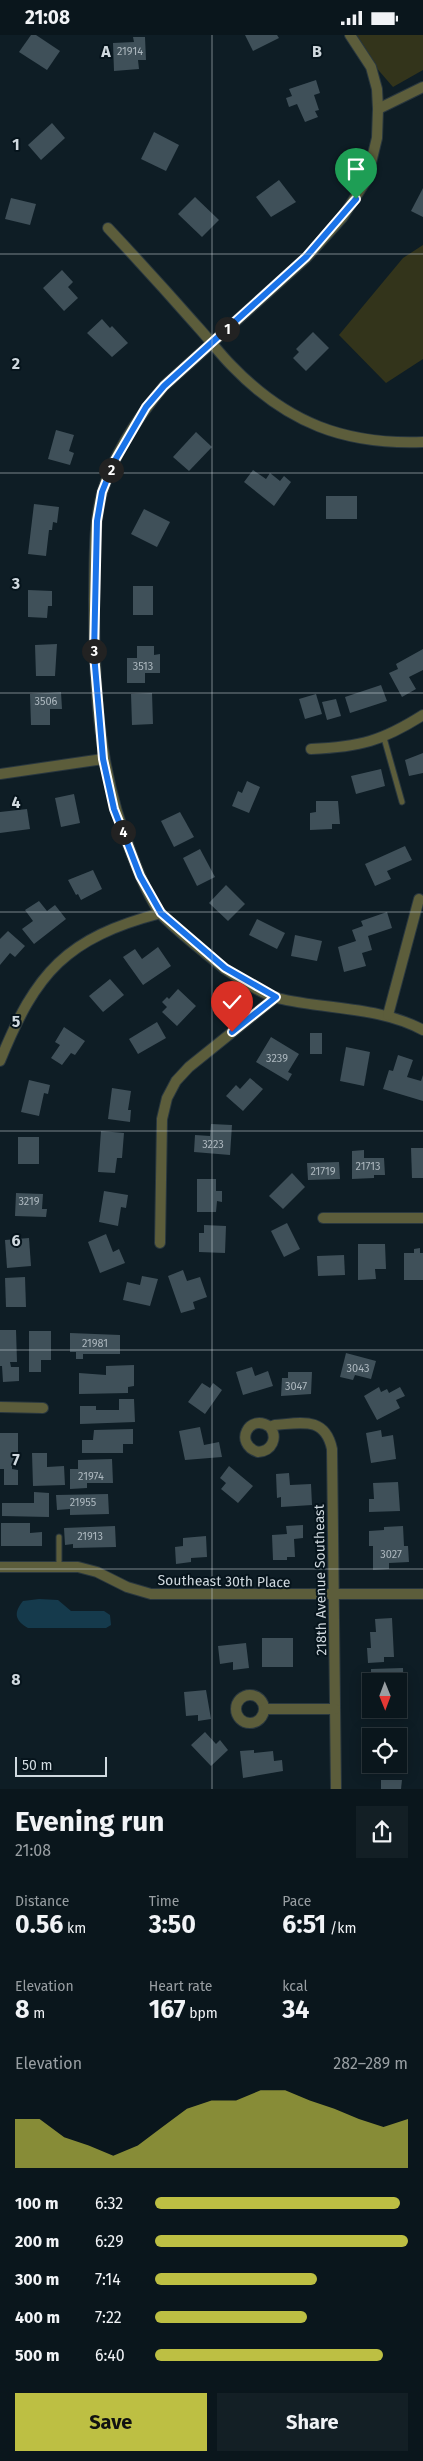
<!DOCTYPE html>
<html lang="en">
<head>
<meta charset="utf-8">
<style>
	body { margin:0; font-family:"Fira Sans",sans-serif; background:#131f25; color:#f1f3f6; height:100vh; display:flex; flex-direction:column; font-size:19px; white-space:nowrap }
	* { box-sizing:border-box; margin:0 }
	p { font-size:16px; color:#999fa3 }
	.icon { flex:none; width:28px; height:28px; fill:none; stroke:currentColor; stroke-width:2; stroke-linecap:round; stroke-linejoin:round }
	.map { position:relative; height:1754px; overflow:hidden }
	.panel { display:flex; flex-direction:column; background:#0a161c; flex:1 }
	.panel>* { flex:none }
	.needle { width:32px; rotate:179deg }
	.controls { position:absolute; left:362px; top:1638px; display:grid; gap:10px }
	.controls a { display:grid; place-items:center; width:45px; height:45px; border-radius:0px; background:#0a161c; box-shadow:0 2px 12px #0003,0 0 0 1px #2a353b; font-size:25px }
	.scale { position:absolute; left:15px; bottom:12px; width:92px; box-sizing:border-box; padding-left:5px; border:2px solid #d0d9df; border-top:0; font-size:14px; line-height:18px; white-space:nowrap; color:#d0d9df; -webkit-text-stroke:4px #06141c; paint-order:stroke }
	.pin { position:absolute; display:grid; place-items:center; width:42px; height:42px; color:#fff; margin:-51px -21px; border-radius:50% 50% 50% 0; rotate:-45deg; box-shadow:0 0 5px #0007 }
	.pin .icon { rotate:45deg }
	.km { position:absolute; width:25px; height:25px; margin:-12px; border-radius:50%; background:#222; color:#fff; font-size:14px; line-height:25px; text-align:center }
	.round { display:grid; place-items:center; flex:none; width:52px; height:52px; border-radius:0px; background:#131f25 }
	.head { display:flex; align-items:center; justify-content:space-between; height:85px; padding:0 15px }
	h1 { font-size:28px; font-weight:700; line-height:38px }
	.metrics { display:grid; grid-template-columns:repeat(3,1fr); gap:8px; height:85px; padding:5px 15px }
	.metrics div { display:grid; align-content:center }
	.metrics b { font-size:25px; font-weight:700 }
	.metrics small { font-size:14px; font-weight:400 }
	.metrics p { font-size:14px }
	.chart { height:140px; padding:10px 15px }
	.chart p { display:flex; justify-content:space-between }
	.chart svg { width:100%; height:90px; margin-top:5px; fill:#bdbf43; opacity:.7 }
	.cta { display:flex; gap:10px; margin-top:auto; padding:10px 15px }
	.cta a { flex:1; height:58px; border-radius:0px; background:#bdbf43; color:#111; font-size:20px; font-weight:700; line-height:58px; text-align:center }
	.cta a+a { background:#131f25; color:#f1f3f6 }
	ul { padding:0 15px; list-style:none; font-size:16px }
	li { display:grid; grid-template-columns:80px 60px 1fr; align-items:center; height:38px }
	li i { height:12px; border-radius:6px; background:#bdbf43 }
	.status { display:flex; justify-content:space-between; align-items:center; height:35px; padding:0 25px; background:#0a161c; direction:ltr }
	.status svg { height:14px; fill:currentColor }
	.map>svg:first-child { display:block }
</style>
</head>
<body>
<div class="status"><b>21:08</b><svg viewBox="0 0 49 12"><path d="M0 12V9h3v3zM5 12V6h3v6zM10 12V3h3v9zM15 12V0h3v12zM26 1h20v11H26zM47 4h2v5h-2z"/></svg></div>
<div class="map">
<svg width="423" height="1754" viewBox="0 0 423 1754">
	<rect width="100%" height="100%" fill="#0e1d25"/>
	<g fill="#33341b">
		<polygon points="348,0 423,0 423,35 393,52"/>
		<polygon points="423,210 423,324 386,348 339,300 403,223"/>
	</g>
	<path fill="#153a4c" d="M 39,1564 L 58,1565 L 71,1576 L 104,1576 L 110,1580 L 111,1590 L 106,1593 L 28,1593 C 14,1585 14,1577 23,1566 Z"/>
	<g fill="#3f5059">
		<polygon points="31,0 36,0 60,16 47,35 19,17"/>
		<polygon points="245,0 277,0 279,3 253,16"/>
		<polygon points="133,2 145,2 146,25 138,25 139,34 114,36 113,8 134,7"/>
		<polygon points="316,45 320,58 314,60 319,75 315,76 318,82 305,87 297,69 289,72 286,63 292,61 289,54"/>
		<polygon points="52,88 65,103 41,125 28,110"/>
		<polygon points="154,97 179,110 166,136 141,124"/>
		<polygon points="279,145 296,167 271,182 256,162"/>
		<polygon points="423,153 423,182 411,176"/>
		<polygon points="195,162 219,185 202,202 178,179"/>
		<polygon points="11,163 36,169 30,190 5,184"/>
		<polygon points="62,235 73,247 68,252 78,263 64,276 43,253"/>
		<polygon points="102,284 110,293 112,291 128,308 112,322 87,298"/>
		<polygon points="313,297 329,313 306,336 293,323 299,317 296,314"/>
		<polygon points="56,395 74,400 69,416 74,418 70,430 48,424"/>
		<polygon points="196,397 212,412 189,436 173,422"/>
		<polygon points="253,435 266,444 270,438 280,446 284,441 291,447 274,471 244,447"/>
		<rect x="326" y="461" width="31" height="23"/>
		<polygon points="34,469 59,472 57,488 53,487 52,495 49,495 46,521 28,519"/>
		<polygon points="144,474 170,487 157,512 131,499"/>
		<rect x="133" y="551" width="20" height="29"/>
		<polygon points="28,555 52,556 52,571 48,571 47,583 28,582"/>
		<polygon points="57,609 55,641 36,641 35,610"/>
		<polygon points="137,611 154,611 154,620 160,619 160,638 145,638 145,648 127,648 127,623 137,623"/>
		<polygon points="423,614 423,635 409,642 416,654 402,662 389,638 398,634 396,629"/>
		<polygon points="381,650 387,666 350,678 345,662"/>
		<polygon points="61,657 62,674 50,674 50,690 31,690 30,659"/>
		<polygon points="152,658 153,689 132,690 131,659"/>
		<polygon points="316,659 322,679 305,684 299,664"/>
		<polygon points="336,664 341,681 327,685 322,667"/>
		<polygon points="423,718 423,738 409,741 405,725"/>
		<polygon points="381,734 385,751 356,759 351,741"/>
		<polygon points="247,746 260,752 249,778 232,771 238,756 242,758"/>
		<polygon points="74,759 80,788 61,792 55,763"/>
		<polygon points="316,766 338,766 340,789 332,789 332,794 310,795 310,778 316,777"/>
		<polygon points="27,774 30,794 0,798 0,777"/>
		<polygon points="180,777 194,802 174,812 161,786"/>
		<polygon points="405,811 412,825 387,836 391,844 375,851 365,829"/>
		<polygon points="200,814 215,842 197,851 183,823"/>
		<polygon points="93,835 102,854 81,865 78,859 76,860 68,845"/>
		<polygon points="226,850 245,869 228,886 209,868"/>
		<polygon points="39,866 47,876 55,870 66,884 34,909 22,894 33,886 25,875"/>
		<polygon points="387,877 392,893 368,901 372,915 362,918 366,931 344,937 338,912 356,906 352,895 363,891 361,886"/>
		<polygon points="257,884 285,898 277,914 249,900"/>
		<polygon points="8,896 25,911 15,922 10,918 0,930 0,904"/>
		<polygon points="295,900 322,906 317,926 291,921"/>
		<polygon points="158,912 171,931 143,950 123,922 135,914 142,924"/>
		<polygon points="110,944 124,960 103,977 89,961"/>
		<polygon points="178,954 196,971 177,991 162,977 167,972 162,967 167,962 169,964"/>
		<polygon points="157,987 166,1003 138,1019 129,1004"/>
		<polygon points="64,992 85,1006 75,1020 71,1018 62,1030 51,1023 60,1010 55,1007"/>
		<rect x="310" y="998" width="12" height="21"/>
		<polygon points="271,1002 299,1019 288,1037 292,1039 288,1046 256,1027"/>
		<polygon points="346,1012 370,1017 364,1051 340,1046"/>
		<polygon points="398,1020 413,1025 407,1042 421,1046 423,1040 423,1066 383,1054 389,1035 393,1036"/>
		<polygon points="250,1043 263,1054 243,1076 226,1061 236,1050 240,1054"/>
		<polygon points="29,1045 50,1050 48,1059 44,1058 39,1081 21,1077"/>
		<polygon points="112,1053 131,1056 128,1075 131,1075 130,1087 108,1084"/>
		<polygon points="211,1089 232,1090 230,1120 194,1117 195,1100 210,1101"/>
		<polygon points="101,1096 124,1098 122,1123 117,1123 115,1138 98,1137"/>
		<rect x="18" y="1102" width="21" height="27"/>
		<polygon points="411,1113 423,1113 423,1143 412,1143"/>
		<polygon points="364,1115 364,1123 384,1123 385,1140 374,1140 374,1143 352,1144 352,1116"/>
		<polygon points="339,1127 340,1144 308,1145 307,1128"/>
		<polygon points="292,1138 305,1152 283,1174 269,1161"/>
		<polygon points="197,1144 216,1144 216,1156 222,1156 222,1167 217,1166 216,1177 197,1177"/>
		<polygon points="104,1156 128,1160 126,1173 121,1172 118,1191 99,1187"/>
		<polygon points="16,1158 43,1159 42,1174 47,1174 46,1182 15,1181"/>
		<polygon points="287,1188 300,1214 284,1222 271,1196"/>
		<polygon points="204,1190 226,1191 225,1218 199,1217 199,1198 204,1198"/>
		<polygon points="106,1199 113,1217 119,1214 125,1228 100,1238 88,1207"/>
		<polygon points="29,1203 31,1231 7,1233 5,1205"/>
		<polygon points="358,1209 385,1209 386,1234 375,1234 376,1244 358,1245"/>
		<polygon points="420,1213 420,1218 423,1218 423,1245 404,1245 404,1218 414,1218 414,1214"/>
		<polygon points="344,1220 345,1240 318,1241 317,1221"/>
		<polygon points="183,1235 187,1246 200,1242 207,1262 193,1267 195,1274 181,1278 168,1241"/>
		<polygon points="142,1241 158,1244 150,1271 123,1265 127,1247 140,1250"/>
		<polygon points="25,1242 26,1272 6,1272 5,1243"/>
		<polygon points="0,1295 16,1295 17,1327 10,1327 11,1332 19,1332 19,1346 3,1347 2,1331 0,1331"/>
		<polygon points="29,1296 51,1296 51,1325 41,1325 41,1337 29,1337"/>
		<polygon points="70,1298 120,1300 120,1319 83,1319 83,1324 76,1324 76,1317 70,1317"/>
		<polygon points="346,1318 376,1326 371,1344 355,1340 353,1345 340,1342"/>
		<polygon points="134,1330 134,1351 128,1352 128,1358 79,1359 79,1338 106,1340 106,1331"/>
		<polygon points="252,1332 255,1341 268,1336 273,1351 243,1360 236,1337"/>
		<polygon points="288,1337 312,1337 311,1359 281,1361 282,1343 288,1343"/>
		<polygon points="202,1348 210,1353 213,1348 222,1355 205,1379 188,1367"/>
		<polygon points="379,1352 381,1357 387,1354 389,1358 400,1352 405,1361 396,1365 400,1373 377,1385 364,1361"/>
		<polygon points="119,1364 134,1364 135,1387 80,1389 80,1371 96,1371 96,1375 119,1375"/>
		<polygon points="200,1392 204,1410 219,1407 222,1422 185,1425 179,1396"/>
		<polygon points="133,1394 133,1409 123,1409 123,1418 82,1418 82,1405 93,1405 94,1395"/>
		<polygon points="381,1395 382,1402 393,1400 396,1424 371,1428 366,1398"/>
		<polygon points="0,1398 18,1398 18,1430 12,1430 12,1434 18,1435 18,1450 4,1450 4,1434 0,1434"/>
		<polygon points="32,1418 47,1418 47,1432 64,1431 65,1450 33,1451"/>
		<polygon points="112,1424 113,1448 87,1448 87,1453 70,1454 70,1434 78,1434 78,1425"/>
		<polygon points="229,1431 253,1451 238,1468 221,1454 226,1448 220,1443"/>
		<polygon points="289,1438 290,1450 311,1449 312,1470 281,1472 281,1462 277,1463 276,1439"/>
		<polygon points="398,1447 400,1476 369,1477 369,1464 374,1464 373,1448"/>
		<polygon points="34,1457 49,1458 49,1482 2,1481 2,1468 34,1468"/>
		<polygon points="108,1459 109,1479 70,1480 70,1474 57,1475 56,1460"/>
		<polygon points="1,1488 30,1488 30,1498 42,1497 42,1511 1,1511"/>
		<polygon points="303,1490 303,1503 294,1504 295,1522 287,1522 287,1525 273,1525 272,1500 287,1499 286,1491"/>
		<polygon points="115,1491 116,1512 73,1513 73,1509 65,1510 64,1493"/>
		<polygon points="403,1491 404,1511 408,1511 409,1527 389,1528 389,1534 373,1535 373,1511 369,1511 369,1496 384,1495 384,1492"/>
		<polygon points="206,1501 207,1522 191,1523 191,1527 176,1529 175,1512 183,1511 183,1503"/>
		<polygon points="392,1583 394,1622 384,1622 384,1627 368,1628 367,1613 371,1613 370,1597 376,1597 375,1584"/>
		<rect x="262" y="1603" width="31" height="29"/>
		<polygon points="246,1608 249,1633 233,1635 233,1627 220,1629 218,1611"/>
		<polygon points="403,1633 404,1673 399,1674 399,1646 371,1646 371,1634"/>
		<polygon points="206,1655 211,1684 198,1686 198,1680 186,1681 184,1657"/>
		<polygon points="205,1697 216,1709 220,1705 228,1715 211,1731 191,1710"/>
		<polygon points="398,1697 398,1701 371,1701 371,1711 368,1711 368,1699"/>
		<polygon points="254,1715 254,1718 273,1716 274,1726 282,1725 283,1736 243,1743 240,1716"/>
		<polygon points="381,1745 402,1745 401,1754 381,1754"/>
	</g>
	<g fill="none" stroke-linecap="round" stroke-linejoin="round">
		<g stroke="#29373f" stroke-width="7">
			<g id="lane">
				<polyline points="384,703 402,767"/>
				<polyline points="59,1532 59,1502"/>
			</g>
		</g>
		<g stroke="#29373f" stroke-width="12">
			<g id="street">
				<path d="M 350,0 L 371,32 L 377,54 L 378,74 L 377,103 L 367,144 L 342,183 L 306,223 L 164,351 C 138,382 114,418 102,458 C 93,491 95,529 94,564 C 94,654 98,736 132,820 C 139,839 148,861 160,878 C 172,892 210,922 225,934 C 240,944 260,958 277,963 C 326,975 378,971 423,995"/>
				<polyline points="378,74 423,52"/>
				<path d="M 108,193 C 138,225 168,258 197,291 C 209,304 220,319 232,331 C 287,388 345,410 423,407"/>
				<path d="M 311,714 C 360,712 382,706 423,680"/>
				<polyline points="0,739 103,724"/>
				<polyline points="388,980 419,864"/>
				<path d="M 0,1026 C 36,937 66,903 161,878"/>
				<polyline points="323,1183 423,1183"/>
				<polyline points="160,1208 162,1084 167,1063 176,1046 189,1032 276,962"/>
				<polyline points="0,1372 43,1373"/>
				<path d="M 270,1392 C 278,1403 272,1416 258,1417 C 233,1409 249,1377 270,1392 L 275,1390 C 301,1388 325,1381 332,1414 L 336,1754"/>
				<polyline points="0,1532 78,1532 97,1537 127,1552 151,1559 423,1559"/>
				<circle cx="250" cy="1674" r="14"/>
				<polyline points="264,1674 335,1674"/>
			</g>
		</g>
		<use href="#lane" stroke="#5c5d3b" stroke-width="5"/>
		<use href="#street" stroke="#5c5d3b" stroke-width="10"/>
	</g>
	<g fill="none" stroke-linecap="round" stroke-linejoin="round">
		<g stroke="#fff" stroke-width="10">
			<polyline id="route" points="232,997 276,962 225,933 161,878 140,841 128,810 114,774 103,724 94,619 97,486 102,457 114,427 146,372 164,351 306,222 356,164"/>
		</g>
		<use href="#route" stroke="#1a73e8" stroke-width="6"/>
	</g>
	<path fill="none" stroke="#d0d9df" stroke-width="1" stroke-opacity="0.55" d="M 212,0 L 212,1754M 0,219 L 423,219M 0,438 L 423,438M 0,658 L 423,658M 0,877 L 423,877M 0,1096 L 423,1096M 0,1315 L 423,1315M 0,1534 L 423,1534"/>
	<g text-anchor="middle" stroke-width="4" stroke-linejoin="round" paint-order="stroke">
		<g font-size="11" fill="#acb7be">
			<text x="130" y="20">21914</text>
			<text x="143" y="635">3513</text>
			<text x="46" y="670">3506</text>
			<text x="277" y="1027">3239</text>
			<text x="213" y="1113">3223</text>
			<text x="368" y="1135">21713</text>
			<text x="323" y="1140">21719</text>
			<text x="29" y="1170">3219</text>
			<text x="95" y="1312">21981</text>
			<text x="358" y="1337">3043</text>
			<text x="296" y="1355">3047</text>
			<text x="91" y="1445">21974</text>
			<text x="83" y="1471">21955</text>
			<text x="90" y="1505">21913</text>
			<text x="391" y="1523">3027</text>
		</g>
		<g font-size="14" fill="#d0d9df" stroke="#06141c">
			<text transform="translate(320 1545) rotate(-91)" y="5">218th Avenue Southeast</text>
			<text transform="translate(224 1546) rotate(1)" y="5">Southeast 30th Place</text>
		</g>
	</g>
	<g font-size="16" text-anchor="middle" font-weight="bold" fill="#d0d9df" stroke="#06141c" stroke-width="4" stroke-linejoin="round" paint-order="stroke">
		<text x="106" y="22">A</text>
		<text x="317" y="22">B</text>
		<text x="16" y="115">1</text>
		<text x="16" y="334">2</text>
		<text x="16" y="554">3</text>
		<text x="16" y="773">4</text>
		<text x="16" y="992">5</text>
		<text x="16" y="1211">6</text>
		<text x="16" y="1430">7</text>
		<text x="16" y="1650">8</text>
	</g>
</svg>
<div class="controls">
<a><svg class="needle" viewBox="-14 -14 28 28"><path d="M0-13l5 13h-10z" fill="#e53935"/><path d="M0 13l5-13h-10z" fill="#999fa3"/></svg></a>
<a><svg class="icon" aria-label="locate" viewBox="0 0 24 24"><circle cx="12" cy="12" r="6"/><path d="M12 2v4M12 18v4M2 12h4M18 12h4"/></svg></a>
</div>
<div class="scale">50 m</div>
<div class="pin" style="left:356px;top:164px;background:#1e9e55"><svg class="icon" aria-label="arrive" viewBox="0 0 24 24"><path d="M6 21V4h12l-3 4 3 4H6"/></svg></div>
<div class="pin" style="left:232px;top:997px;background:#d93025"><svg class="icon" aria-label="check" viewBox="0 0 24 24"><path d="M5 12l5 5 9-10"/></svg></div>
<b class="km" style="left:227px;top:294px">1</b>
<b class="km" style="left:111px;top:435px">2</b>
<b class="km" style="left:94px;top:616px">3</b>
<b class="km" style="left:123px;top:797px">4</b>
</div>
<section class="panel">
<div class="head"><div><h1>Evening run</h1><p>21:08</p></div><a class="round"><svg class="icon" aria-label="share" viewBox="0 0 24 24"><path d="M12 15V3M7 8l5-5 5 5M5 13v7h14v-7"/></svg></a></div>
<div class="metrics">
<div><p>Distance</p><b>0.56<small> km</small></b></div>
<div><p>Time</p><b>3:50</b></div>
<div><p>Pace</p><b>6:51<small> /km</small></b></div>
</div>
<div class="metrics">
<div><p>Elevation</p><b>8<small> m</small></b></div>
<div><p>Heart rate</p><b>167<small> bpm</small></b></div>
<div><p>kcal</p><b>34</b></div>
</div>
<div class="chart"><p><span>Elevation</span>282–289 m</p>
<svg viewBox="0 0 160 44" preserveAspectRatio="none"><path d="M0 44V20L10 20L20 29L30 33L40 38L50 33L60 24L70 15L80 11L90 11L100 6L110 6L120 11L130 15L140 20L150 24L160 20V44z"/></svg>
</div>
<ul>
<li><b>100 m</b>6:32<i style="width:97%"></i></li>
<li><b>200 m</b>6:29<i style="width:100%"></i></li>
<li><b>300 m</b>7:14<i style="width:64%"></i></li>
<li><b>400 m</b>7:22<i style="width:60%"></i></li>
<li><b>500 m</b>6:40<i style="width:90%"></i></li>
</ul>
<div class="cta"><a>Save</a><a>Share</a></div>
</section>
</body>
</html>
